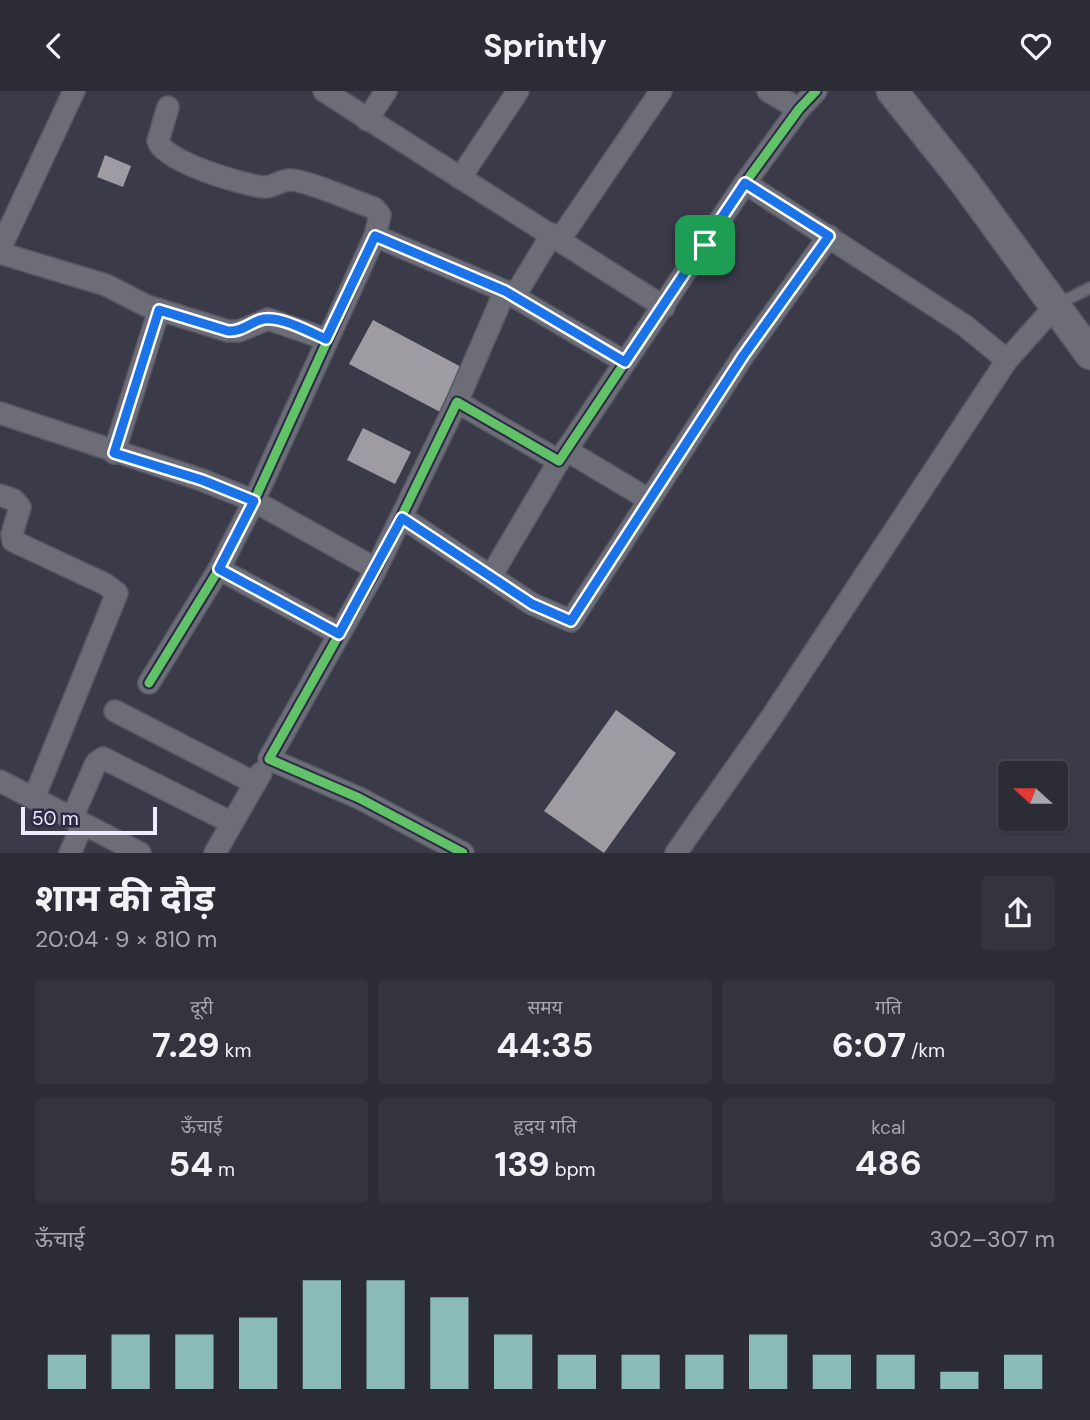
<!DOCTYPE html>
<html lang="hi">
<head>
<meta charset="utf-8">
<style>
	body { margin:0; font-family:"DM Sans","Noto Sans Devanagari",sans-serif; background:#34343f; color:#f1f3f6; height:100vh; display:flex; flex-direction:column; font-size:26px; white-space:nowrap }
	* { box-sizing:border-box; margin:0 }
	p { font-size:23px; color:#a6a7ad }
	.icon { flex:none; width:38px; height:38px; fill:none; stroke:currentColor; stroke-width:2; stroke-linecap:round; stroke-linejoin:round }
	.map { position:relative; height:762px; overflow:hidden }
	.sheet { display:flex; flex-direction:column; background:#2c2c37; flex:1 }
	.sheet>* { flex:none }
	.needle { width:46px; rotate:291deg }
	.tools { position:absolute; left:998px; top:670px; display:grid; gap:14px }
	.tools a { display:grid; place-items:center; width:70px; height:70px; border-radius:7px; background:#2c2c37; box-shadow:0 2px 5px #0004,0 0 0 2px #484852; font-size:35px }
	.scale { position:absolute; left:21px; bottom:18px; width:136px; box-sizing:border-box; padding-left:7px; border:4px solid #ececfe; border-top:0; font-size:19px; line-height:24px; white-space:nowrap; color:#ececfe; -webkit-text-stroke:5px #2b2a44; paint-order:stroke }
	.pin { position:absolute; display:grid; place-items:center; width:60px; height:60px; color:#fff; margin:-30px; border-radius:14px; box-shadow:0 4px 10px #0006 }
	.round { display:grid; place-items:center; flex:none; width:74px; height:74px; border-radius:7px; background:#34343f }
	.overview { display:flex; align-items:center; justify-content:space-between; height:119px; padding:0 35px }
	h1 { font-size:38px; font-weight:700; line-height:52px }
	.metrics { display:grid; grid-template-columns:repeat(3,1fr); gap:10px; height:119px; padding:7px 35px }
	.metrics div { display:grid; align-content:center; border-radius:7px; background:#34343f; text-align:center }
	.metrics b { font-size:35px; font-weight:700 }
	.metrics small { font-size:19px; font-weight:400 }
	.metrics p { font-size:19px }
	.chart { height:196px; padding:14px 35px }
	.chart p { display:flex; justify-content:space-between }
	.chart svg { width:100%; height:126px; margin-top:7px; stroke:#8bbbb9; stroke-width:6 }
	header { display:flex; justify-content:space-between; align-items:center; height:91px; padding:0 35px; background:#2c2c37; font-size:32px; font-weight:700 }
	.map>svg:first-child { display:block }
</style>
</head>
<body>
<header><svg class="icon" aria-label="back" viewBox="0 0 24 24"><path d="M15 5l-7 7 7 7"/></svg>Sprintly<svg class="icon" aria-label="heart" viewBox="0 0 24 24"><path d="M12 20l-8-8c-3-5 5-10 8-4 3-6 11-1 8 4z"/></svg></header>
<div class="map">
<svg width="1090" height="762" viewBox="0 0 1090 762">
	<rect width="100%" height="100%" fill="#3a3a49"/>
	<g fill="#9f9ba3">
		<polygon points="105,64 131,75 123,96 97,86"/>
		<polygon points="373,229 465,278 442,322 349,273"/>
		<polygon points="363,337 411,361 395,393 347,369"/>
		<polygon points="616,619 676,662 604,762 544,720"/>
	</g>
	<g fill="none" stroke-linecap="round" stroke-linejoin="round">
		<g stroke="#575764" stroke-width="14">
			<polyline id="lane" points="1058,213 1090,197"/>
		</g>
		<g stroke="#575764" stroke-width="24">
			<g id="street">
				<polyline points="324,0 664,216"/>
				<polyline points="768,0 799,18"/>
				<path d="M 168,16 L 158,50 C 162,70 245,95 265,96 C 274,96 282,88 291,89 C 306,89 356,111 374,117 L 380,124 L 375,145"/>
				<polyline points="367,29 386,0"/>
				<polyline points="460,87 518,0"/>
				<polyline points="745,92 964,234 1007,269"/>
				<polyline points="560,148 661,0"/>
				<polyline points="0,158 74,0"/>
				<polyline points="0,162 106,194 147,215 228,240 239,240 268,228 326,248"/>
				<polyline points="514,206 552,143"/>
				<polyline points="457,311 505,200"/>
				<polyline points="0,322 202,389 254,410 376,478"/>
				<polyline points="566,359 648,408"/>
				<polyline points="114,362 159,219"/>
				<polyline points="0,404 14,409 20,416 12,443 13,450 105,493 117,502 34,707"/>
				<polyline points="403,427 532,513 571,530 743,265 829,145"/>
				<polyline points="219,478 339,543"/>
				<polyline points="491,485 559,370"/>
				<polyline points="149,592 219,478 254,410 375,145 505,200 625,271"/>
				<polyline points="115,620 255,692"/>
				<polyline points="0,690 140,762"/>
				<polyline points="72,727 96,672 103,667 232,732"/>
				<polyline points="70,762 83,733"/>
				<polyline points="215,762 261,682"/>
				<polyline points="463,762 359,707 269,668 376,478 457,311 559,370 745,92 799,18 816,0"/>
				<polyline points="676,762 771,627 1007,269 1057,213"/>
			</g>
		</g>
		<g stroke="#575764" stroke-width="33">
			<polyline id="secondary" points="892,0 963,89 1090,263"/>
		</g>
		<use href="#lane" stroke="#6d6d78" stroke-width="10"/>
		<use href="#street" stroke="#6d6d78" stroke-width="21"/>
		<use href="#secondary" stroke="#6d6d78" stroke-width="30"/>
		<g stroke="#2b2a44" stroke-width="13">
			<g id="cycleway">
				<polyline points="149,592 219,478 254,410 375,145 505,200 625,271"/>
				<polyline points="463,762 359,707 269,668 376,478 457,311 559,370 745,92 799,18 816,0"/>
			</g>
		</g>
		<use href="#cycleway" stroke="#61c268" stroke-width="9"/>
	</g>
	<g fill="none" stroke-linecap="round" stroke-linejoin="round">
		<g stroke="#fff" stroke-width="14">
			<path id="route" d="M 745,92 L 829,145 L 743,265 L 571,530 L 532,513 L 402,427 L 339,543 L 219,478 L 254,410 L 202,389 L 114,362 L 159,219 L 228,240 C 241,241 248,233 260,229 C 278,223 309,241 326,248 L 375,145 L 505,200 L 625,271 Z"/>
		</g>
		<use href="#route" stroke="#1a73e8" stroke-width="9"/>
	</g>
</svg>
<div class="tools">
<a><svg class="needle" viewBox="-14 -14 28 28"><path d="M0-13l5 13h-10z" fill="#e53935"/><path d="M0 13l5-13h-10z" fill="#a6a7ad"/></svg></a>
</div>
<div class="scale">50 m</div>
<div class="pin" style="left:705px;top:154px;background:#1e9e55"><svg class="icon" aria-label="arrive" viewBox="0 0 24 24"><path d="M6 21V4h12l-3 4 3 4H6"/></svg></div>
</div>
<section class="sheet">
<div class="overview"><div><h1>शाम की दौड़</h1><p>20:04 · 9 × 810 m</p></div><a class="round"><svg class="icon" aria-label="share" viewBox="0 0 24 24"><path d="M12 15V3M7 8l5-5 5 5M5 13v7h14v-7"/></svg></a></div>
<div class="metrics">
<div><p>दूरी</p><b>7.29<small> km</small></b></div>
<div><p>समय</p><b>44:35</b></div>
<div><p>गति</p><b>6:07<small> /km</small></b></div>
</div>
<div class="metrics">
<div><p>ऊँचाई</p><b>54<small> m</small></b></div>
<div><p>हृदय गति</p><b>139<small> bpm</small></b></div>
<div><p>kcal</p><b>486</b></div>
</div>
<div class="chart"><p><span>ऊँचाई</span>302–307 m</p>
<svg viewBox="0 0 160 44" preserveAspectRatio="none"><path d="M5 44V32M15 44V25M25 44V25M35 44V19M45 44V6M55 44V6M65 44V12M75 44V25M85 44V32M95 44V32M105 44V32M115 44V25M125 44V32M135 44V32M145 44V38M155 44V32"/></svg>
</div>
</section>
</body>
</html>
